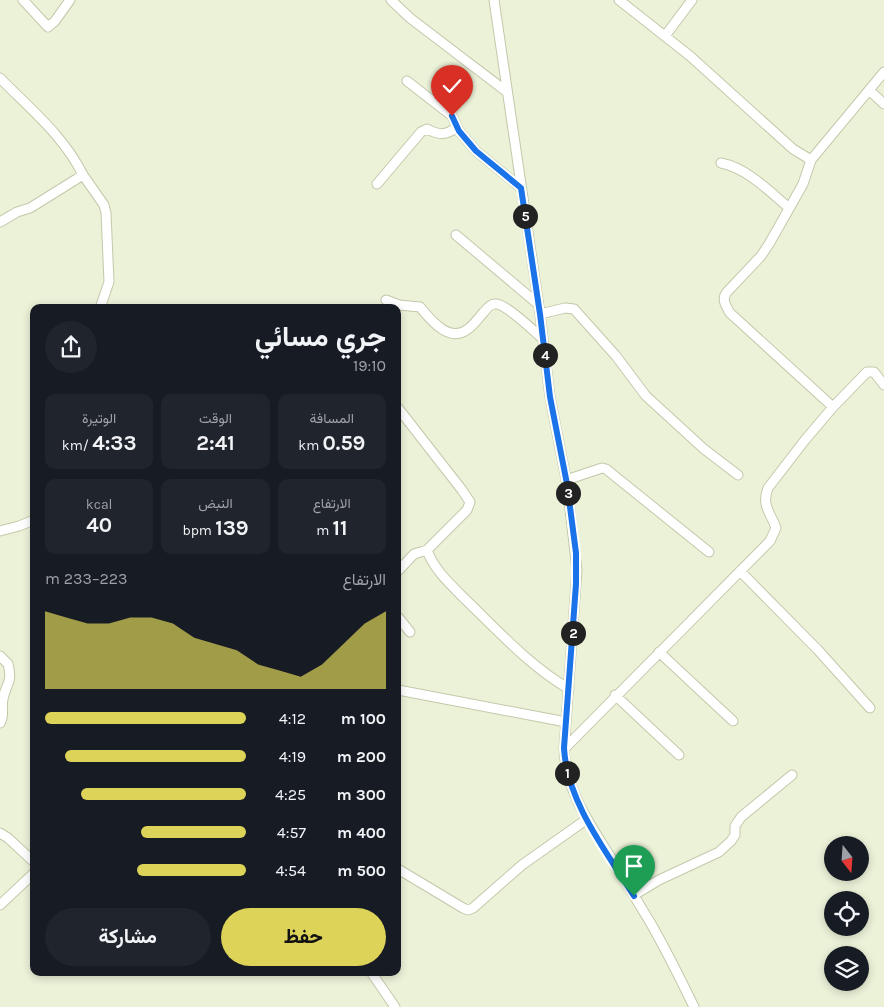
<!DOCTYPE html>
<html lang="ar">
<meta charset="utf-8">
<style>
:root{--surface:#171b24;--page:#20242c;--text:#f1f3f6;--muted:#9ea1a6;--accent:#dcd358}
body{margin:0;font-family:Karla,Vazirmatn,sans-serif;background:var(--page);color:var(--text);direction:rtl;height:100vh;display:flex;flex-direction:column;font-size:19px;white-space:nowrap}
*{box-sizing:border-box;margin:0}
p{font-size:16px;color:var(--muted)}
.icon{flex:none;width:28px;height:28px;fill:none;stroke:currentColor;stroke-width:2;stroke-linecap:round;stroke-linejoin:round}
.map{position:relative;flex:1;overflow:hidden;direction:ltr}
.side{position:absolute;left:30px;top:304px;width:371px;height:672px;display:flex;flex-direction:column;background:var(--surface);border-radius:10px;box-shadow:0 2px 8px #0003;direction:rtl}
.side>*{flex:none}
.needle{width:32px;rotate:163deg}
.fabs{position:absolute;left:824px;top:836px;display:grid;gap:10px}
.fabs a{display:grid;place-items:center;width:45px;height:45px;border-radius:50%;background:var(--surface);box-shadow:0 2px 8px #0003;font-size:25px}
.pin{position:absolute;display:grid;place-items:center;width:42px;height:42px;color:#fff;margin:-51px -21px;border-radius:50% 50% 50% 0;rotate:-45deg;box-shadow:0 0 5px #0007}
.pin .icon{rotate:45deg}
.km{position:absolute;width:25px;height:25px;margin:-12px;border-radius:50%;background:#222;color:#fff;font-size:14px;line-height:25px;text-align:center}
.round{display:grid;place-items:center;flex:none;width:52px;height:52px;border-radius:26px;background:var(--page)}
.overview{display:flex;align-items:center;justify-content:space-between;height:85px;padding:0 15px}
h1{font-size:28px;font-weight:700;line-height:38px}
.metrics{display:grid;grid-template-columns:repeat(3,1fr);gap:8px;height:85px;padding:5px 15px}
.metrics div{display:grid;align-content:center;border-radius:10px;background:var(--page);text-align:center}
.metrics b{font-size:21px;font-weight:700}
.metrics small{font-size:14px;font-weight:400}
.metrics p{font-size:14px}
.chart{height:140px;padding:10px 15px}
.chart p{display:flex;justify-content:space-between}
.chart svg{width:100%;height:90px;margin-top:5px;fill:var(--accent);opacity:.7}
.action{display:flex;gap:10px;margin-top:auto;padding:10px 15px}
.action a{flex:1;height:58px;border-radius:30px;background:var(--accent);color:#111;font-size:20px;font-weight:700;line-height:58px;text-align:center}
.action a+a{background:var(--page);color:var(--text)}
ul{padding:0 15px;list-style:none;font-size:16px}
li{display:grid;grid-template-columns:80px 60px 1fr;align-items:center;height:38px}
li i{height:12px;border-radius:6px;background:var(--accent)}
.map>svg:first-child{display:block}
.residential{fill:#ecf2d8;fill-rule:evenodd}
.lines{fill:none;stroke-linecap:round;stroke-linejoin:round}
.street-casing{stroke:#c4c8aa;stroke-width:11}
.street{stroke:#fff;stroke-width:9}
.route-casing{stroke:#fff;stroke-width:10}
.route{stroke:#1a73e8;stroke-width:6}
</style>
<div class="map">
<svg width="884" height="1007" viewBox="0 0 884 1007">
<rect width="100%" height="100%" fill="#f5fbe9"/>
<path class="residential" d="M0,0H884V1007H0ZM34,308H398V972H34ZM832,845H860V872H832ZM832,900H860V928H832ZM832,955H860V982H832Z"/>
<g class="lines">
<g class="street-casing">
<path id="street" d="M23,0L48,27L55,21L70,0
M391,0L410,18L507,92
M494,0L540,314L550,397L567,484L577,570L564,749C566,789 587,820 608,853C622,876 636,899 650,922C666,950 680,978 694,1007
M619,0L690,56L793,149L811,160L884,72
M665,36L692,0
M0,78C30,109 64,136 83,175L30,208L17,212L0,222
M407,81L452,116L459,131L476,151L521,188
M869,90L884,104
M811,160L803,184L769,244L761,256L727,292C721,299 726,306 730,313L833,407L867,372H874L884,385
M721,163C747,168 769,191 789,208
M83,175L104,205L106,213L109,282L100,308
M377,184L421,132L427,129C438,135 447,136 456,127
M456,235L538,304
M386,300L399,305L420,307C430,319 449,344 468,329C474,325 479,317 484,312C487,308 491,303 496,304C506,304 535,332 543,339
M540,314L565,308L574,309L616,356L646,396L704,449L738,475
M398,408L462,490L470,502L467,510L427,550
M566,480L602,468L606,469L709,552
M0,531L19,526L34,520
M398,571L414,554L427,550C434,570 452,586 467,601C499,632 530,666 569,689
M740,571L818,650L870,708
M398,617L410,632
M659,652L733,721
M0,656L8,664C13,683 6,683 3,699C1,708 5,715 0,723
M398,690L566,722
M615,695L679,755
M564,749L770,541L776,528C771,513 761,506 768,488L805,440L833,407
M0,833L8,838L34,862
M398,869L463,908L468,910L473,908L522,865L587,819
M634,895L659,880L719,852L731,841L735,835V826L741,817L792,775
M0,905L34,873
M371,972L395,1007"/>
</g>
<use href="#street" class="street"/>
</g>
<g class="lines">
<g class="route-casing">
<path id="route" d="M452,116L459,131L476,151L521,188L540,314L550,397L567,484L576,553V584L564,748C567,802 606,851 634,896"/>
</g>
<use href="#route" class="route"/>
</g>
</svg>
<div class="fabs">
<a><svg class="needle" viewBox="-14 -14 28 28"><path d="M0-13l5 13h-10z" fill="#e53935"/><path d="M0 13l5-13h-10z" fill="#9ea1a6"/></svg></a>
<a><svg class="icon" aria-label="locate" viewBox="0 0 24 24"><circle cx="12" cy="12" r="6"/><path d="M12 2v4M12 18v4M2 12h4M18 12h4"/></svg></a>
<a><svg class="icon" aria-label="layers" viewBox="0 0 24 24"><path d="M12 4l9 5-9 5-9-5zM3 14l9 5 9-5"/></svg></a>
</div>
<div class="pin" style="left:634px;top:896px;background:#1e9e55"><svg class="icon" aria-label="arrive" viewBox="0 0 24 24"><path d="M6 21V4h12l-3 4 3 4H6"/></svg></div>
<div class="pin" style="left:452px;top:116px;background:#d93025"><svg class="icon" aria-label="check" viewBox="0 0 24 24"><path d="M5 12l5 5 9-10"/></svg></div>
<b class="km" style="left:567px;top:773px">1</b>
<b class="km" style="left:573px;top:633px">2</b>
<b class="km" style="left:568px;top:493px">3</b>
<b class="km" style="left:545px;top:355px">4</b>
<b class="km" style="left:525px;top:216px">5</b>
<section class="side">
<div class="overview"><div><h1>جري مسائي</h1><p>19:10</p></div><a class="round"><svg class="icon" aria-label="share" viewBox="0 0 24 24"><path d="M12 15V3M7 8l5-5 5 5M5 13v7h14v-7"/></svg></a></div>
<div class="metrics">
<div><p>المسافة</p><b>0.59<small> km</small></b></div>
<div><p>الوقت</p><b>2:41</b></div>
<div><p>الوتيرة</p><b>4:33<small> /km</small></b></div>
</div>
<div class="metrics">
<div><p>الارتفاع</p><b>11<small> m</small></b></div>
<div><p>النبض</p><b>139<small> bpm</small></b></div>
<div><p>kcal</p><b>40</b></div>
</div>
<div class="chart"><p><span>الارتفاع</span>223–233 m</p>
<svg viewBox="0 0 160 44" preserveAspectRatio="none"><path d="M0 44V6L10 9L20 12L30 12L40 9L50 9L60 12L70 19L80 22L90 25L100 32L110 35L120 38L130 32L140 22L150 12L160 6V44z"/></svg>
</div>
<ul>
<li><b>100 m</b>4:12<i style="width:100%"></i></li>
<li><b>200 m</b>4:19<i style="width:90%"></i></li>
<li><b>300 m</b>4:25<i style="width:82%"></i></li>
<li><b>400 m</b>4:57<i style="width:52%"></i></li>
<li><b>500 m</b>4:54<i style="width:54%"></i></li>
</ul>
<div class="action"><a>حفظ</a><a>مشاركة</a></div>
</section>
</div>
